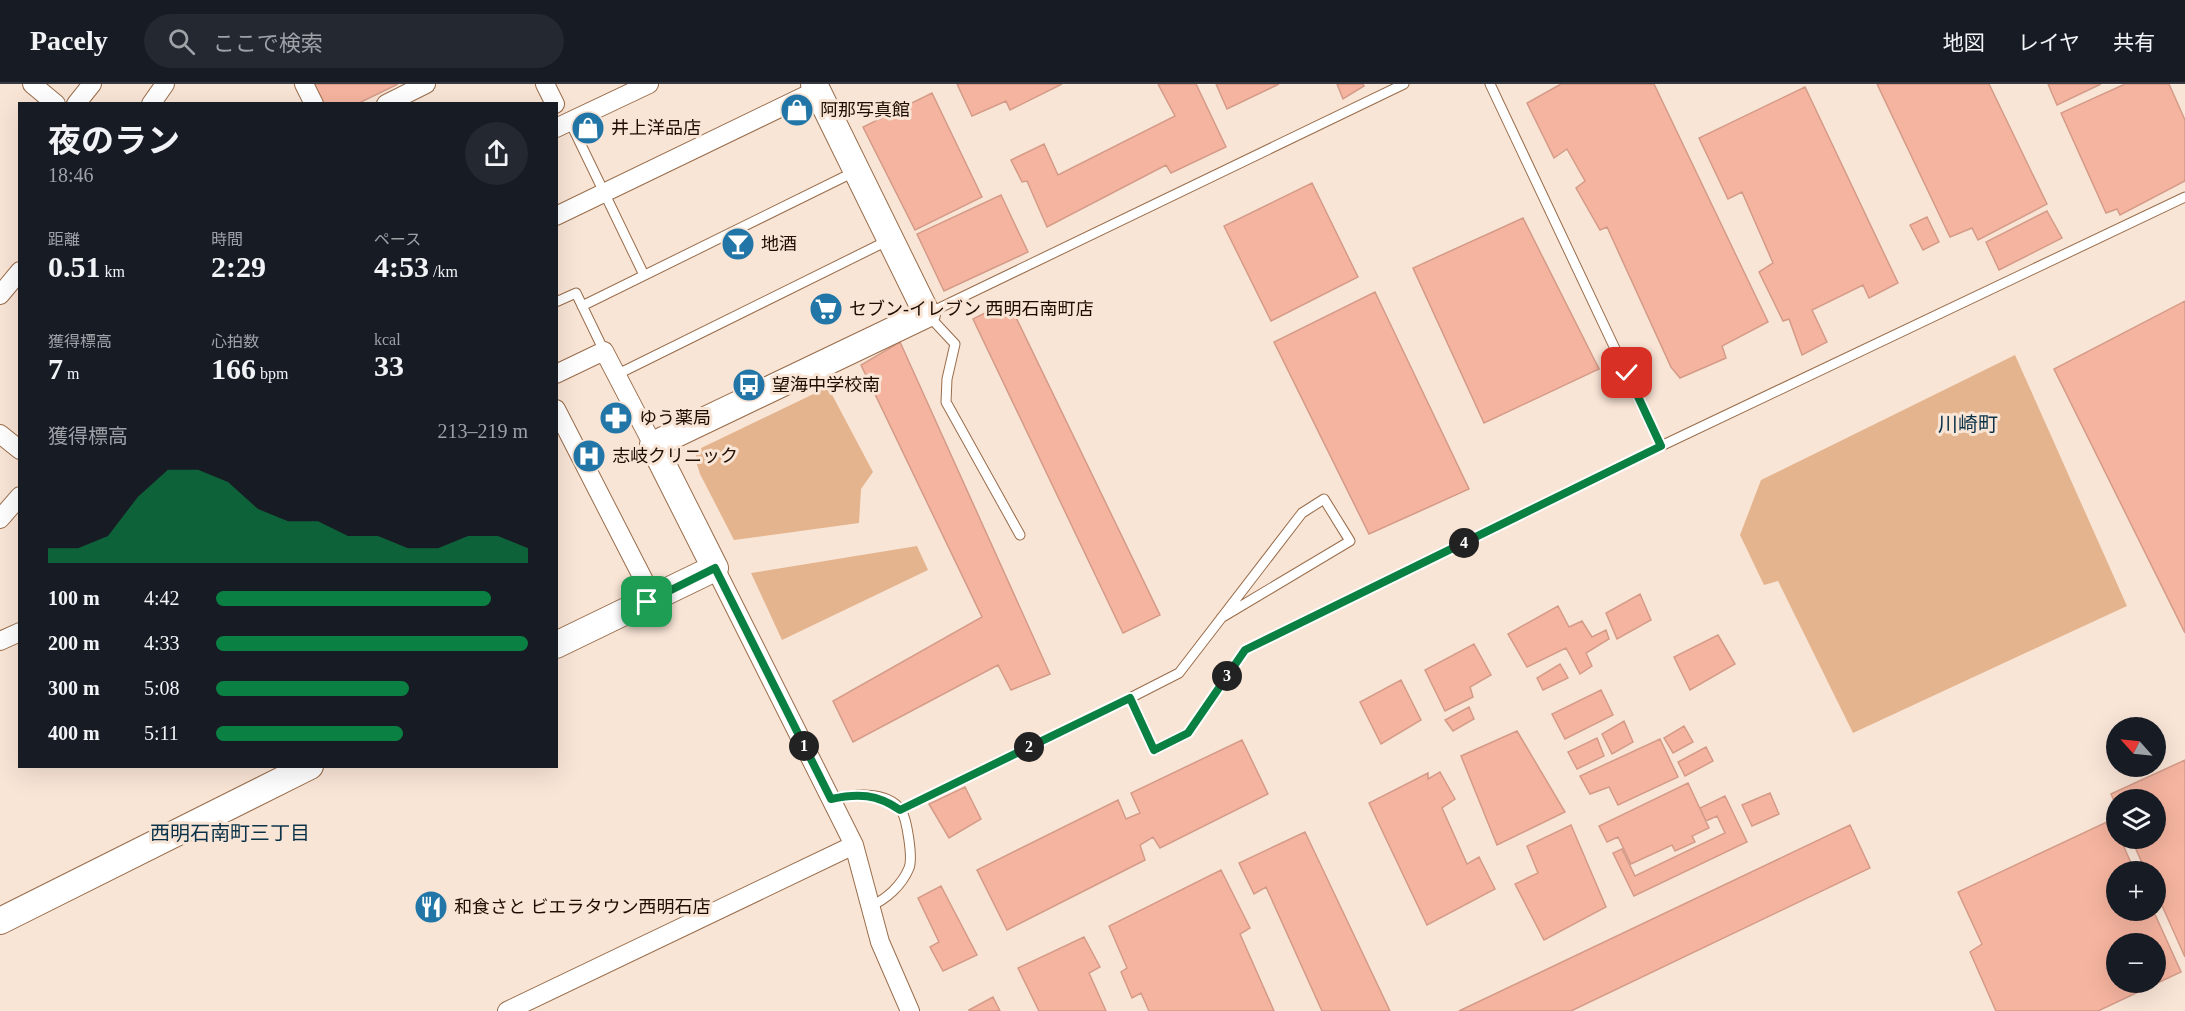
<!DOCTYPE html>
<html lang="ja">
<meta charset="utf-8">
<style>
:root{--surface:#171b24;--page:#242831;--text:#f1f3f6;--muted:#9ea1a6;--line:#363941;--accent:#0b8043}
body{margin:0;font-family:"Times New Roman","Noto Sans JP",serif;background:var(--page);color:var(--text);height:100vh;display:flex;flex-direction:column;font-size:22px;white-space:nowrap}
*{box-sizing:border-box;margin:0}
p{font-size:20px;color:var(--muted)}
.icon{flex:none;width:33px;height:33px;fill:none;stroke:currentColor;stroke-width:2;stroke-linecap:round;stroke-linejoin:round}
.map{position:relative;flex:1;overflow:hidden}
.panel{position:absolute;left:18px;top:18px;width:540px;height:666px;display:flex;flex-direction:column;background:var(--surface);border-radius:0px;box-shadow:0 6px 24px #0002}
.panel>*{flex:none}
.needle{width:39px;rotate:297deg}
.controls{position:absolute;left:2106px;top:633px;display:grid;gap:12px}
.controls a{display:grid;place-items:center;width:60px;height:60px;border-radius:50%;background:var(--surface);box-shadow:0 6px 24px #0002;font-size:30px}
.pin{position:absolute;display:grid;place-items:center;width:51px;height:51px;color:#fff;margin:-26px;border-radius:12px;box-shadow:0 3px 9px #0006}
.km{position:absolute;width:30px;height:30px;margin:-15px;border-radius:50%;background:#222;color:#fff;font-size:16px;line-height:30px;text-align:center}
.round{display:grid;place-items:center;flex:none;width:63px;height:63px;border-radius:32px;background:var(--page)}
.summary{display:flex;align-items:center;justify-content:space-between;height:102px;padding:0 30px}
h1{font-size:33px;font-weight:700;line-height:45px}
.stats{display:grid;grid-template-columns:repeat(3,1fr);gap:9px;height:102px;padding:6px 30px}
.stats div{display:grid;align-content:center}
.stats b{font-size:30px;font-weight:700}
.stats small{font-size:16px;font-weight:400}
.stats p{font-size:16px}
.chart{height:168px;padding:12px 30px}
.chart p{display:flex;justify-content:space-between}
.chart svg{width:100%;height:108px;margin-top:6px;fill:var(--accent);opacity:.7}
ul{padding:0 30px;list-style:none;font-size:20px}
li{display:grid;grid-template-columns:96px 72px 1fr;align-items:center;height:45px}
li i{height:15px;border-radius:8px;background:var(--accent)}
header{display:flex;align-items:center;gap:36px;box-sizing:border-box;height:84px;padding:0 30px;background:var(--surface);border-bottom:2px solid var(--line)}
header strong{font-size:28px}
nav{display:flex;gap:33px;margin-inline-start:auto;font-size:21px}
.search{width:420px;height:54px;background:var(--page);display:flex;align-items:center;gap:15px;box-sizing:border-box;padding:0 21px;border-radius:33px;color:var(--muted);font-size:22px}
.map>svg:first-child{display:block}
.green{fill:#e4b48e}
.building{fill:#f5b49f;stroke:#d49b88;stroke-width:1.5;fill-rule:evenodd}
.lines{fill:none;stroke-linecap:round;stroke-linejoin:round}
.lane-casing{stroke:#996d4b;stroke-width:11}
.street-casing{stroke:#996d4b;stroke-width:20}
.secondary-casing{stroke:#996d4b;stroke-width:28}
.lane{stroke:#fff;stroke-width:9}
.street{stroke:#fff;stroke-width:18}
.secondary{stroke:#fff;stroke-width:26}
.route-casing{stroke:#fff;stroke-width:12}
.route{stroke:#0b8043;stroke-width:8}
.labels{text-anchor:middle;stroke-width:6;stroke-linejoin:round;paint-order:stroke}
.poi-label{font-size:18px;fill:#1e0e02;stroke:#f9e5d6;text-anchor:start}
.neighbourhood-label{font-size:20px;fill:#093148;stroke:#f9e5d6}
</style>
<header>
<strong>Pacely</strong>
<div class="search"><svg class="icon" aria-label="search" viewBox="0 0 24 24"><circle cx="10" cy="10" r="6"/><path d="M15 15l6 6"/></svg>ここで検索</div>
<nav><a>地図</a><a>レイヤ</a><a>共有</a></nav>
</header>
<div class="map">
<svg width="2185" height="927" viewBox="0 0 2185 927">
<rect width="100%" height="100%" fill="#f9e5d6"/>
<path class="green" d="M2015,271L2127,522L1853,649L1778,497L1764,501L1740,451L1761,396Z
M828,303L873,388L861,405L859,439L734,456L700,390L695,374L699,365Z
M917,462L928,486L782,556L751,489Z"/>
<path class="building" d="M312,0H398L357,20H321Z
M957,0H1062L1010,26L1006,17L972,32Z
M1158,0H1196L1226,63L1171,89L1166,81L1047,143L1027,97L1022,98L1011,76L1044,60L1058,91L1175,32Z
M1216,0H1279L1227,25Z
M1337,0H1363L1364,2L1343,15Z
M1561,0H1654L1768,238L1722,262L1726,274L1680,294L1671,283L1607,143L1600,146L1576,104L1585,97L1567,65L1554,74L1527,19Z
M1877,0H1989L2047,120L1978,156L1972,144L1950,153Z
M2048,0H2101L2057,21Z
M2125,0H2169L2185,36V97L2120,131L2117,125L2106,129L2061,29Z
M1805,3L1898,199L1869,214L1863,201L1812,226L1827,258L1802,271L1789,235L1783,237L1759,188L1773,179L1742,108L1728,115L1699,54Z
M932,9L982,113L915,146L863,43Z
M1312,99L1358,193L1271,237L1224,142Z
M1001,111L1028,168L944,207L917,150Z
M2047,127L2062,154L1999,186L1986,158Z
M1927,133L1939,158L1923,166L1910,141Z
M1523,134L1599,285L1484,339L1413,184Z
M1375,208L1469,405L1369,450L1274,258Z
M1008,217L1160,531L1123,549L973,235Z
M2185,217V549L2054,285Z
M900,258L1050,590L1011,606L998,581L853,658L833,617L982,533L861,281Z
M1640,510L1651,536L1617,555L1606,529Z
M1558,522L1569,543L1582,537L1592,553L1606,546L1609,555L1586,569L1592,582L1580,590L1566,564L1527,583L1508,550Z
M1718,551L1735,580L1690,606L1674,573Z
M1474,560L1491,591L1470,603L1473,613L1445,627L1425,586Z
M1560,580L1568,594L1543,606L1537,594Z
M1401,596L1421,636L1381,660L1360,618Z
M1601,606L1613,631L1565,655L1552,630Z
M1469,623L1474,635L1453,647L1445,636Z
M1624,637L1633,658L1612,670L1602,650Z
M1684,642L1693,658L1673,669L1664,654Z
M1517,647L1565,728L1497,761L1461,672Z
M1597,654L1604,672L1577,685L1568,668Z
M1660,655L1678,693L1618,721L1609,703L1590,710L1580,692Z
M1242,656L1268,710L1160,764L1153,753L1140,761L1145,776L1007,846L977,786L1118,716L1126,735L1140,729L1131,709Z
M1706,663L1713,677L1685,692L1678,678Z
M2185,676V873L2156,808V788H2146L2131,754H2156V716H2116V722L2111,710Z
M1440,688L1455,715L1442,724L1467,780L1479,773L1495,805L1427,841L1369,719L1428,689V695Z
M1688,699L1709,744L1692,752L1695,758L1675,767L1672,761L1631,780L1618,753L1607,758L1599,742Z
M965,703L981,735L949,754L929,720Z
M1770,709L1779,730L1752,742L1742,721Z
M1725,712L1747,758L1634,812L1613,769L1622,765L1635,792L1725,749L1717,732L1706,737L1700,724Z
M2111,736L2116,754H2120L2135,788H2116V826H2153L2181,888L2098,927H1996L1970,868L1982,860L1958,808ZM2116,860H2156V898H2116Z
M1571,741L1606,823L1544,856L1515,800L1538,789L1527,762Z
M1850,741L1870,784L1571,927H1459Z
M1305,748L1390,927H1322L1266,803L1254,810L1239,779Z
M1221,786L1250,844L1240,850L1274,927H1149L1141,909L1132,914L1121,888L1127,884L1109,842Z
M941,802L977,871L943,887L930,863L939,858L918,814Z
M1084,853L1100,883L1089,889L1106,927H1039L1018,884Z
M993,913L1000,927H970L969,926Z"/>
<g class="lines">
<g class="lane-casing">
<path id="lane" d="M1490,0L1661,362
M570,38L644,191
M556,218L576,209L604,267
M582,222L854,88
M616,291L889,156
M1020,451L946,318L947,295L955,260L927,230L1404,0
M1130,614L1179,589L1302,429L1324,415L1350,457L1221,534
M831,715C851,711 886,705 901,726C907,735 913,774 909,784C902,801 886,816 870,822
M900,726L1130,614L1154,666L1188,649L1245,566L1661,362L2185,113"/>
</g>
<g class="street-casing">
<path id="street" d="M32,0L56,20
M304,0L314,20
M545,0L555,20
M76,20L92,0
M151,20L165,0
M386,20L426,0
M556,44L649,0
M556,132L817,6
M0,211L20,187
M556,290L604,267L653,361
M556,325L653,514
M0,350L20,366
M0,435L20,412
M715,484L854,761L880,858L910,927
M0,557L20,548
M507,927L854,761"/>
</g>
<g class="secondary-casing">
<path id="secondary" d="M556,561L715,484L653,361L927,230L814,0
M0,837L310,682"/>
</g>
<use href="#lane" class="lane"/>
<use href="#street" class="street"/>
<use href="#secondary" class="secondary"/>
</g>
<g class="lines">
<g class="route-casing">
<path id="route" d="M647,518L715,484L831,715C858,709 877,710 900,726L1130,614L1154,666L1188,649L1245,566L1661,362L1627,289"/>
</g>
<use href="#route" class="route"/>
</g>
<defs>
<g id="shop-disc" transform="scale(1.725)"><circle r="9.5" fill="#2276a7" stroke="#f9e5d6"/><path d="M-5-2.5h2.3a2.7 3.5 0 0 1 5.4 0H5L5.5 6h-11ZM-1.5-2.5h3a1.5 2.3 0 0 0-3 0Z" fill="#fff"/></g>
<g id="bar-disc" transform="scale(1.725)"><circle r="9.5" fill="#2276a7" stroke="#f9e5d6"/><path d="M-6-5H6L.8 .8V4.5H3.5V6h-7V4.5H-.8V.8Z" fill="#fff"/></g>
<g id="supermarket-disc" transform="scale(1.725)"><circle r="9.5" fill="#2276a7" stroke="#f9e5d6"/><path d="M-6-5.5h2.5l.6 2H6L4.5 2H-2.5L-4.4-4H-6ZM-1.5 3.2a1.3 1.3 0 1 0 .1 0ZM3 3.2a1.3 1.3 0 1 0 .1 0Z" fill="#fff"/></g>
<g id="bus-disc" transform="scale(1.725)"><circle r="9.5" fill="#2276a7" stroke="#f9e5d6"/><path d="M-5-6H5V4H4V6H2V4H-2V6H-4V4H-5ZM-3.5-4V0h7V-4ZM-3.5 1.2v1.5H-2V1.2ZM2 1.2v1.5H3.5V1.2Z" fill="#fff"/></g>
<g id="pharmacy-disc" transform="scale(1.725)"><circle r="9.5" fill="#2276a7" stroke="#f9e5d6"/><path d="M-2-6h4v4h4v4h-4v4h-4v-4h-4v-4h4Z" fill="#fff"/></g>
<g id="hospital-disc" transform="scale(1.725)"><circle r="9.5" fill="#2276a7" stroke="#f9e5d6"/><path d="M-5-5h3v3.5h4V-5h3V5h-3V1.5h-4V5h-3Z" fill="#fff"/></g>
<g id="restaurant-disc" transform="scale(1.725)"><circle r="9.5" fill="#2276a7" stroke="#f9e5d6"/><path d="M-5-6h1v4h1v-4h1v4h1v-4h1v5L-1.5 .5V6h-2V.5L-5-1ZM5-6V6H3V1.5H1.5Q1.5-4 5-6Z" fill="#fff"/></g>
</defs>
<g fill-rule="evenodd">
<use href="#shop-disc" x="797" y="26"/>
<use href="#shop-disc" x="588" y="44"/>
<use href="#bar-disc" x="738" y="160"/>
<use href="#supermarket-disc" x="826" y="225"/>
<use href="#bus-disc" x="749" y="301"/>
<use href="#pharmacy-disc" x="616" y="334"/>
<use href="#hospital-disc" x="589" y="372"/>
<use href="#restaurant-disc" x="431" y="823"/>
</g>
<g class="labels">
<g class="poi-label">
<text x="820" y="32">阿那写真館</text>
<text x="611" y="50">井上洋品店</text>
<text x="761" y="166">地酒</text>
<text x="849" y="231">セブン-イレブン 西明石南町店</text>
<text x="772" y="307">望海中学校南</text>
<text x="639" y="340">ゆう薬局</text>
<text x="612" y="378">志岐クリニック</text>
<text x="454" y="829">和食さと ビエラタウン西明石店</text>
</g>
<g class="neighbourhood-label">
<text x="1968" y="347">川崎町</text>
<text x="230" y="756">西明石南町三丁目</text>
</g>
</g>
</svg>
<div class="controls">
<a><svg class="needle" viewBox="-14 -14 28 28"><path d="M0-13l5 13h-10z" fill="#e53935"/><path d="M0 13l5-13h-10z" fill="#9ea1a6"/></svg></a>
<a><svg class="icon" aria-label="layers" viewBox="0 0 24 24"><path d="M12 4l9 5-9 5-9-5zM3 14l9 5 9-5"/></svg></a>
<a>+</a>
<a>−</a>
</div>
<div class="pin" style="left:647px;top:518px;background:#1e9e55"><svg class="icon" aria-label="arrive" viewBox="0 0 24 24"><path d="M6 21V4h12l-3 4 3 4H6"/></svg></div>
<div class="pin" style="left:1627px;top:289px;background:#d93025"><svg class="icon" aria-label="check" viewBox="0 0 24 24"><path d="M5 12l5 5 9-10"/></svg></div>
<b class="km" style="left:804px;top:662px">1</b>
<b class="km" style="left:1029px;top:663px">2</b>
<b class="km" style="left:1227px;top:592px">3</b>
<b class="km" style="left:1464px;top:459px">4</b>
<section class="panel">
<div class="summary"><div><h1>夜のラン</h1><p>18:46</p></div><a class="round"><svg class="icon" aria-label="share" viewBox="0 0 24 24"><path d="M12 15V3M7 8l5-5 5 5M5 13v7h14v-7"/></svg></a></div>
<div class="stats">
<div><p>距離</p><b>0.51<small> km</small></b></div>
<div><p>時間</p><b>2:29</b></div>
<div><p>ペース</p><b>4:53<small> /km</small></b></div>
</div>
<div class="stats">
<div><p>獲得標高</p><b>7<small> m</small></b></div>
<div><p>心拍数</p><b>166<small> bpm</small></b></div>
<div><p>kcal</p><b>33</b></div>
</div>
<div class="chart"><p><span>獲得標高</span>213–219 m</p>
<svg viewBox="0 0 160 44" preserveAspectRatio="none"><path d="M0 44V38L10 38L20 33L30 17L40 6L50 6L60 11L70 22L80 27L90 27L100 33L110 33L120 38L130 38L140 33L150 33L160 38V44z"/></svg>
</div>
<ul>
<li><b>100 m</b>4:42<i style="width:88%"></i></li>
<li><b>200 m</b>4:33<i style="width:100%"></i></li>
<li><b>300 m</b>5:08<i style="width:62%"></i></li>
<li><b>400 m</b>5:11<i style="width:60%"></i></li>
</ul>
</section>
</div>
